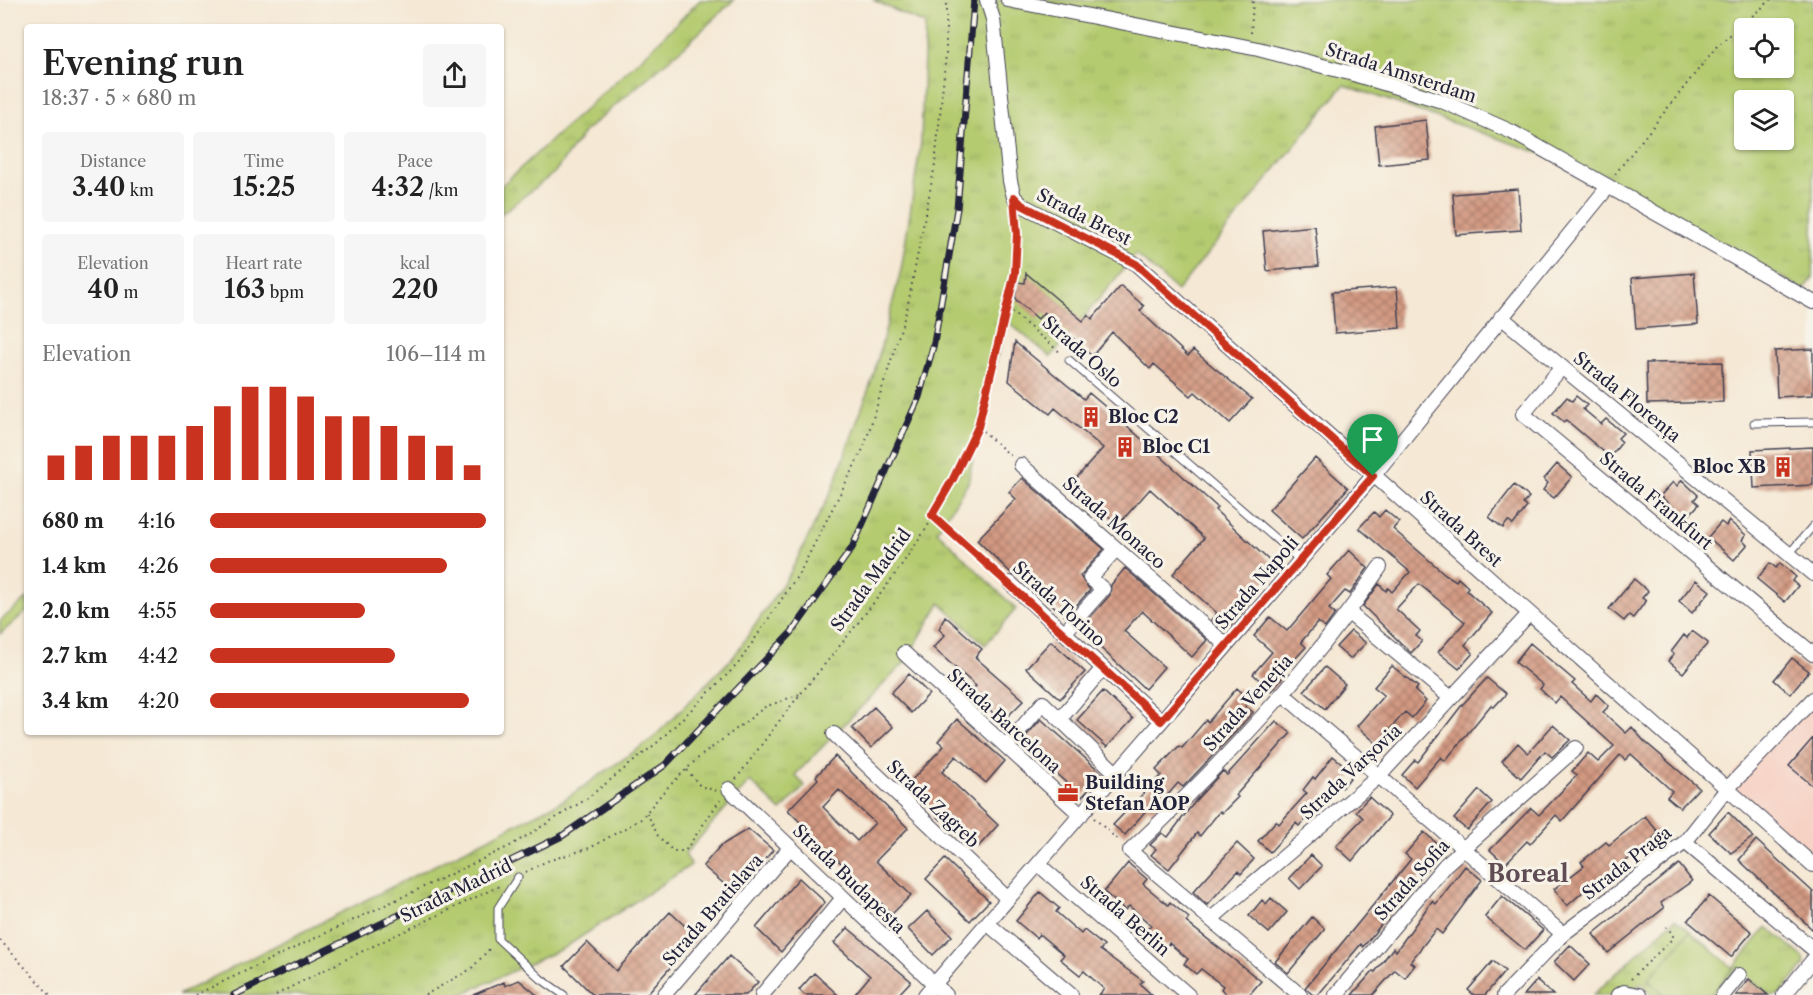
<!DOCTYPE html>
<meta charset="utf-8">
<style>
:root{--surface:#fff;--page:#f6f6f6;--text:#222;--muted:#767676;--accent:#c8321e}
body{margin:0;font-family:"Libre Caslon Text",serif;background:var(--page);color:var(--text);height:100vh;display:flex;flex-direction:column;font-size:22px;white-space:nowrap}
*{box-sizing:border-box;margin:0}
p{font-size:20px;color:var(--muted)}
.icon{flex:none;width:33px;height:33px;fill:none;stroke:currentColor;stroke-width:2;stroke-linecap:round;stroke-linejoin:round}
.map{position:relative;flex:1;overflow:hidden}
.panel{position:absolute;left:24px;top:24px;width:480px;height:711px;display:flex;flex-direction:column;background:var(--surface);border-radius:6px;box-shadow:0 2px 4px #0004}
.panel>*{flex:none}
.controls{position:absolute;left:1734px;top:18px;display:grid;gap:12px}
.controls a{display:grid;place-items:center;width:60px;height:60px;border-radius:6px;background:var(--surface);box-shadow:0 2px 4px #0004;font-size:30px}
.pin{position:absolute;display:grid;place-items:center;width:51px;height:51px;color:#fff;margin:-62px -26px;border-radius:50% 50% 50% 0;rotate:-45deg;box-shadow:0 0 6px #0007}
.pin .icon{rotate:45deg}
.round{display:grid;place-items:center;flex:none;width:63px;height:63px;border-radius:6px;background:var(--page)}
.overview{display:flex;align-items:center;justify-content:space-between;height:102px;padding:0 18px}
h1{font-size:33px;font-weight:600;line-height:45px}
.metrics{display:grid;grid-template-columns:repeat(3,1fr);gap:9px;height:102px;padding:6px 18px}
.metrics div{display:grid;align-content:center;border-radius:6px;background:var(--page);text-align:center}
.metrics b{font-size:26px;font-weight:600}
.metrics small{font-size:16px;font-weight:400}
.metrics p{font-size:16px}
.chart{height:168px;padding:12px 18px}
.chart p{display:flex;justify-content:space-between}
.chart svg{width:100%;height:108px;margin-top:6px;stroke:var(--accent);stroke-width:6}
ul{padding:0 18px;list-style:none;font-size:20px}
li{display:grid;grid-template-columns:96px 72px 1fr;align-items:center;height:45px}
li i{height:15px;border-radius:8px;background:var(--accent)}
.map>svg:first-child{display:block}
.built{fill:#f6d2c4}
.grass{fill:url(#grass-tufts);stroke:#6b7656;stroke-width:1.5;fill-rule:evenodd}
.park{fill:#b4cb70;stroke:#6b7656;stroke-width:1.5}
.building{fill:url(#building-cross-hatch);fill-rule:evenodd}
.lines{fill:none;stroke-linecap:round;stroke-linejoin:round}
.service-casing{stroke:#424052;stroke-width:9}
.minor-casing{stroke:#424052;stroke-width:16}
.path{stroke:#424052;stroke-width:2;stroke-dasharray:1.5 4.5;stroke-linecap:butt}
.service{stroke:#fff;stroke-width:7}
.minor{stroke:#fff;stroke-width:14}
.rail-casing{stroke:#22223b;stroke-width:7}
.rail{stroke:#f7f3e8;stroke-width:4.5;stroke-dasharray:14;stroke-linecap:butt}
.route-casing{stroke:#fff;stroke-width:12}
.route{stroke:#c8321e;stroke-width:8}
.labels{text-anchor:middle;stroke-width:6;stroke-linejoin:round;paint-order:stroke}
.street-label{font-size:18px;fill:#22223b;stroke:#f7f3e8}
.poi-label{font-size:18px;font-weight:bold;fill:#22223b;stroke:#f7f3e8;text-anchor:start}
.district-label{font-size:24px;font-weight:bold;fill:#604c54;stroke:#f7f3e8}
</style>
<div class="map">
<svg width="1813" height="995" viewBox="0 0 1813 995">
<defs>
<pattern id="grass-tufts" width="24" height="20" patternUnits="userSpaceOnUse" patternTransform="scale(1.5)"><rect width="24" height="20" fill="#b4cb70"/><path d="M3 7l-1-3M5 7V3M7 7l1-3M15 17l-1-3M17 17v-4M19 17l1-3" fill="none" stroke="#9aae62"/></pattern>
<pattern id="building-cross-hatch" width="8" height="8" patternUnits="userSpaceOnUse" patternTransform="scale(1.5)"><rect width="8" height="8" fill="#d39a82"/><path d="M0 0l8 8M0 8l8-8" fill="none" stroke="#ab7d6c"/></pattern>
</defs>
<rect width="100%" height="100%" fill="#f7f3e8"/>
<filter id="ink" filterUnits="userSpaceOnUse"><feTurbulence type="fractalNoise" baseFrequency=".0167" numOctaves="2"/><feDisplacementMap in="SourceGraphic" scale="12" xChannelSelector="R" yChannelSelector="G"/><feConvolveMatrix kernelMatrix="1 2 1 2 8 2 1 2 1" color-interpolation-filters="sRGB"/></filter>
<filter id="wash" filterUnits="userSpaceOnUse"><feTurbulence type="fractalNoise" baseFrequency=".008" numOctaves="4" result="noise"/><feDisplacementMap in="SourceGraphic" scale="24" xChannelSelector="R" yChannelSelector="G"/><feGaussianBlur stdDeviation="1.35" result="paint"/><feColorMatrix in="noise" values="0 0 0 0 0 0 0 0 0 0 0 0 0 0 0 0 0 1.4 0 .05"/><feComposite in="paint" operator="in"/></filter>
<g filter="url(#wash)">
<rect width="100%" height="100%" fill="#f5e8d4"/>
<path class="built" d="M1813,690V860L1726,781Z"/>
<path class="grass" d="M700,0H734L686,45L585,131L554,173L501,214V186L651,49Z
M873,0H1813V278L1804,290L1603,175L1344,85L1177,291L1136,254L1051,357L1008,322L988,386L968,483L937,531L1016,609L985,645L940,603L905,662L795,775L805,786L781,811L750,781L685,854L691,865L564,948L460,995H178L562,801L651,740L735,655L790,573L833,488L873,377L901,270L921,142L925,24ZM1744,28H1784V68H1744ZM1744,100H1784V140H1744Z
M27,598V611L0,634V621Z
M1675,919L1690,931L1648,980L1665,995H1653L1642,983C1628,995 1610,995 1593,995Z
M1767,927L1804,958L1805,965L1779,995H1770L1737,968L1716,995H1710Z"/>
<path class="park" d="M1690,931L1733,968L1710,995H1665L1648,980Z"/>
<g id="blocks">
<path class="building" d="M1426,120L1430,160L1379,165L1375,126Z
M1518,189L1521,230L1456,235L1453,194Z
M1315,226L1319,266L1267,271L1263,231Z
M1026,273L1083,321L1088,315L1092,319L1121,286L1144,306L1140,311L1188,356L1193,350L1252,399L1230,423L1195,392L1191,396L1154,364L1150,369L1112,332L1092,356L1044,312L1038,319L1015,299L1017,282L1025,283Z
M1694,273L1698,324L1636,329L1632,278Z
M1397,287L1400,328L1335,333L1332,292Z
M1015,342L1084,399L1089,393L1115,415L1217,507L1215,510L1277,568L1247,602L1250,604L1229,628L1223,622L1219,627L1211,620L1217,613L1173,574L1204,538L1150,489L1118,525L1072,483L1103,448L1055,408L1050,414L1009,381Z
M1813,349V395L1777,397L1775,351Z
M1722,362L1723,402L1647,404L1646,363Z
M1576,396L1587,405L1583,409L1601,424L1606,419L1623,433L1618,438L1622,442L1610,457L1566,420L1564,422L1553,413L1567,397L1572,401Z
M1813,447V485L1754,488L1752,450Z
M1315,458L1348,488L1302,539L1269,510Z
M1557,464L1572,477L1554,498L1543,490L1548,483L1544,479Z
M1022,478L1104,549L1080,576L1090,590L1066,617L1019,575H1013L977,540L1016,499L1009,492Z
M1682,480L1698,495L1694,500L1699,504L1686,519L1660,496L1673,482L1677,486Z
M1514,485L1529,497L1523,504L1527,507L1513,525L1508,521L1503,528L1489,517Z
M1385,510L1399,522L1393,529L1445,574L1456,581L1458,578L1468,587L1466,590L1492,613L1465,645L1473,653L1459,669L1438,652L1465,622L1419,584L1396,609L1420,631L1416,636L1422,641L1411,653L1363,606L1379,584L1386,591L1388,588L1392,592L1410,572L1359,528L1374,512L1379,517Z
M1729,521L1746,535L1742,540L1747,545L1734,560L1708,537L1721,522L1726,526Z
M1349,550L1368,568L1350,594L1345,591L1329,609L1335,614L1325,628L1318,622L1301,642L1306,647L1281,674L1283,677L1271,691L1253,674L1272,652L1254,636L1270,617L1287,631L1331,579L1327,575Z
M1770,563L1776,568L1780,563L1796,577L1792,581L1798,586L1785,602L1757,579Z
M1125,568L1207,640L1192,657L1142,611L1124,631L1164,667L1145,689L1080,629L1110,595L1111,585Z
M1634,579L1648,591L1642,598L1646,601L1633,618L1629,615L1624,621L1609,609Z
M1696,580L1710,591L1692,613L1679,601Z
M945,616L982,649L975,657L1024,700L1002,722L971,691L976,686L933,648L945,635L939,629Z
M1351,631L1366,643L1350,659L1336,647Z
M1692,631L1708,643L1683,673L1668,661L1674,654L1671,652L1684,635L1687,638Z
M1051,641L1085,672L1060,699L1026,668Z
M1530,643L1575,681L1572,684L1591,701L1596,694L1609,706L1603,712L1626,733L1632,727L1644,741L1699,788L1680,808L1667,797L1672,791L1631,754L1625,760L1620,755L1562,821L1556,815L1530,844L1527,841L1505,864L1490,850L1531,808L1539,815L1577,775L1572,771L1588,753L1598,762L1614,746L1560,697L1555,703L1540,689L1543,685L1515,662Z
M1792,658L1809,671L1790,694L1774,680Z
M1392,666L1418,687L1415,691L1426,701L1412,718L1405,712L1377,744L1357,726L1384,695L1374,687Z
M1325,667L1345,684L1325,709L1304,691Z
M909,674L929,694L911,713L891,693Z
M1487,678L1506,694L1494,707L1491,705L1445,761L1441,757L1415,787L1402,775L1415,760L1418,762L1462,705Z
M1237,688L1250,700L1245,706L1253,712L1240,727L1183,787L1178,783L1153,812L1148,808L1125,835L1113,825L1161,775L1156,770L1179,746L1182,748L1206,720L1208,722Z
M1103,691L1133,719L1107,747L1077,720Z
M874,707L893,727L871,748L852,728Z
M957,719L1005,761L986,783L956,756L942,772L998,825L979,846L946,815L941,820L906,786L944,746L938,741Z
M1041,719L1103,774L1082,797L1021,742Z
M1276,721L1291,733L1236,795L1238,797L1222,813L1220,811L1200,836L1197,833L1169,869L1151,855L1156,849L1150,845L1162,833L1168,837L1196,800L1223,771L1227,775Z
M1553,725L1570,740L1552,757L1545,751L1521,778L1502,761L1518,743L1528,753Z
M1813,738V786L1789,766Z
M835,756L908,828L876,861L911,895L892,914L788,810L818,779L816,776ZM839,790L875,823L857,841L823,807Z
M1333,756L1354,773L1342,788L1334,781L1311,813L1299,826L1296,823L1270,852L1258,841L1276,821L1279,824L1307,793L1303,790L1313,777L1315,779Z
M1479,790L1492,802L1467,830L1454,819Z
M1369,797L1390,816L1352,861L1336,846L1363,818L1356,811Z
M1728,812L1753,837L1731,853L1709,833Z
M1645,816L1659,833L1653,838L1659,846L1645,857L1640,850L1617,868L1621,871L1606,883L1601,876L1567,906L1554,889L1584,866L1581,862L1606,842L1609,845Z
M748,829L773,850L736,894L703,866L720,846Z
M1424,832L1443,849L1363,947L1361,944L1318,995H1313L1305,988L1411,859L1405,854Z
M1756,840L1813,892V930L1739,860Z
M1237,843L1254,859L1241,874L1238,871L1207,905L1193,892Z
M1311,855L1322,866L1300,889L1289,878Z
M945,859L989,901L970,921L926,879Z
M1128,863L1147,879L1143,884L1168,905L1170,902L1189,918L1186,922L1261,981L1249,995H1227L1221,989L1223,986L1201,969L1196,974L1184,964L1188,959L1169,943L1166,947L1146,931L1151,925L1129,906L1125,910L1104,892Z
M1679,864L1692,881L1661,903L1664,908L1608,953L1593,934Z
M1465,866L1482,880L1442,934L1436,929L1410,962L1415,965L1405,978L1395,970L1373,995H1352L1373,971L1375,972L1393,948L1396,951L1432,901L1436,904Z
M799,878L825,902L781,952L756,928Z
M1040,892L1059,908L1056,912L1081,934L1084,930L1104,946L1100,950L1143,981L1140,984L1152,995H1099L1104,989L1084,971L1080,975L1060,959L1064,955L1039,934L1036,938L1016,921Z
M1502,896L1543,930L1525,950L1485,917Z
M1709,896L1752,932L1731,957L1688,921Z
M1271,898L1287,912L1269,933L1249,916L1262,900L1266,904Z
M927,911L952,936L933,955L908,929Z
M670,912L697,937L646,995H593L564,966L587,942L616,971Z
M1312,917L1325,929L1288,973L1275,962Z
M848,928L911,981L898,995H854L870,976L834,943Z
M1570,945L1590,964L1574,981L1554,962Z
M729,956L758,982L746,995H695Z
M1493,961L1505,971L1485,995H1474L1468,990Z
M814,973L838,995H805L799,990Z
M1749,979L1768,995H1736Z
M519,980L537,995H473L504,982L505,986Z
M1537,980L1553,995H1524Z"/>
</g>
</g>
<g filter="url(#ink)">
<use href="#blocks" fill-opacity="0" stroke="#424052" stroke-width="1.5"/>
<g class="lines">
<g class="service-casing">
<path id="service" d="M1069,360L1300,560
M1754,423L1813,422
M1789,554L1813,526
M518,877L498,908V939L541,979L564,995"/>
</g>
<g class="minor-casing">
<path id="minor" d="M987,0L993,19L1010,181L1014,197L1022,205L1136,264L1813,865
M1008,0L1258,49L1357,75L1442,101L1512,132L1813,302
M1501,317L1813,574
M1562,367L1523,414L1813,654
M1021,465L1226,645
M1010,583L1161,721
M1349,613L1451,698
M1064,633L1103,589L1090,578L1116,549
M904,653L1081,815
M1283,694L1563,934
M1060,719L1103,668
M834,734L1008,899
M1006,746L1043,703L1116,773
M729,789L946,995
M1685,842L1813,949
M1038,864L1188,995
M1211,919L1379,776L1529,614
M987,923L1071,995
M664,995L790,848
M762,995L843,898
M925,995L1373,476L1608,187
M1300,995L1130,851C1222,764 1309,672 1380,567
M1336,995L1445,865L1576,748
M1504,995L1563,934L1685,842L1727,789L1813,699
M1618,995L1624,992L1639,995
M1723,995L1739,975
M1784,995L1813,960"/>
</g>
<path class="path" d="M1251,33L1253,0
M1615,174L1717,46L1771,0
M1007,308L1062,354
M978,427L1012,457
M932,515L999,574
M687,770L700,786L717,791
M736,779C758,750 779,720 802,692C866,614 943,522 978,427C988,401 992,371 999,343C1009,302 1020,261 1016,218
M647,813L658,836L673,851H685L720,800
M1094,818L1119,841
M526,872L547,861L590,848L641,819L665,790L697,759L765,707L800,694
M0,940L50,995
M1631,979L1673,938V934L1666,927
M195,995L510,846L585,800L658,742L738,664L800,572L864,447L907,309L935,165L946,54V0
M276,995C349,956 425,922 499,886
M425,995L471,969L492,946"/>
<use href="#service" class="service"/>
<use href="#minor" class="minor"/>
<g class="rail-casing">
<path id="rail" d="M234,995L562,836L665,765L792,632L852,548L919,397L934,343L957,209L974,0"/>
</g>
<use href="#rail" class="rail"/>
</g>
</g>
<g class="lines" filter="url(#ink)">
<g class="route-casing">
<path id="route" d="M1014,197L1022,205L1136,264L1373,476L1161,721L932,515L953,479L978,427L1015,273L1017,234Z"/>
</g>
<use href="#route" class="route"/>
</g>
<defs>
<g id="building-bare" transform="scale(1.62)"><path d="M-4-6H4V6H1V3H-1V6H-4ZM-2.5-4.3h1.7v1.8h-1.7ZM.8-4.3h1.7v1.8H.8ZM-2.5-1h1.7V.8h-1.7ZM.8-1h1.7V.8H.8Z" fill="#c8321e" stroke="#f7f3e8" stroke-width="2.5" paint-order="stroke"/></g>
<g id="office-bare" transform="scale(1.62)"><path d="M-6-3h4V-5.5h4V-3h4V5H-6ZM-1-4.5V-3h2v-1.5ZM-6 0V1H6V0Z" fill="#c8321e" stroke="#f7f3e8" stroke-width="2.5" paint-order="stroke"/></g>
</defs>
<g fill-rule="evenodd">
<use href="#building-bare" x="1091" y="417"/>
<use href="#building-bare" x="1125" y="447"/>
<use href="#building-bare" x="1783" y="467"/>
<use href="#office-bare" x="1068" y="793"/>
</g>
<g class="labels">
<g class="street-label">
<text transform="translate(1401 73) rotate(18)" y="6">Strada Amsterdam</text>
<text transform="translate(1084 217) rotate(27)" y="6">Strada Brest</text>
<text transform="translate(1082 352) rotate(41)" y="6">Strada Oslo</text>
<text transform="translate(1627 397) rotate(39)" y="6">Strada Florența</text>
<text transform="translate(1656 501) rotate(40)" y="6">Strada Frankfurt</text>
<text transform="translate(1114 523) rotate(41)" y="6">Strada Monaco</text>
<text transform="translate(1461 529) rotate(42)" y="6">Strada Brest</text>
<text transform="translate(871 580) rotate(-54)" y="6">Strada Madrid</text>
<text transform="translate(1257 583) rotate(-49)" y="6">Strada Napoli</text>
<text transform="translate(1059 604) rotate(42)" y="6">Strada Torino</text>
<text transform="translate(1248 703) rotate(-48)" y="6">Strada Veneția</text>
<text transform="translate(1004 721) rotate(42)" y="6">Strada Barcelona</text>
<text transform="translate(1351 772) rotate(-43)" y="6">Strada Varșovia</text>
<text transform="translate(933 804) rotate(43)" y="6">Strada Zagreb</text>
<text transform="translate(1627 863) rotate(-38)" y="6">Strada Praga</text>
<text transform="translate(849 879) rotate(44)" y="6">Strada Budapesta</text>
<text transform="translate(1412 880) rotate(-48)" y="6">Strada Sofia</text>
<text transform="translate(456 891) rotate(-26)" y="6">Strada Madrid</text>
<text transform="translate(713 910) rotate(-49)" y="6">Strada Bratislava</text>
<text transform="translate(1125 916) rotate(41)" y="6">Strada Berlin</text>
</g>
<g class="poi-label">
<text x="1108" y="423">Bloc C2</text>
<text x="1142" y="453">Bloc C1</text>
<text x="1766" y="473" text-anchor="end">Bloc XB</text>
<text x="1085" y="789">Building<tspan x="1085" dy="21">Stefan AOP</tspan></text>
</g>
<g class="district-label">
<text x="1528" y="882">Boreal</text>
</g>
</g>
</svg>
<div class="controls">
<a><svg class="icon" aria-label="locate" viewBox="0 0 24 24"><circle cx="12" cy="12" r="6"/><path d="M12 2v4M12 18v4M2 12h4M18 12h4"/></svg></a>
<a><svg class="icon" aria-label="layers" viewBox="0 0 24 24"><path d="M12 4l9 5-9 5-9-5zM3 14l9 5 9-5"/></svg></a>
</div>
<div class="pin" style="left:1373px;top:476px;background:#1e9e55"><svg class="icon" aria-label="arrive" viewBox="0 0 24 24"><path d="M6 21V4h12l-3 4 3 4H6"/></svg></div>
<section class="panel">
<div class="overview"><div><h1>Evening run</h1><p>18:37 · 5 × 680 m</p></div><a class="round"><svg class="icon" aria-label="share" viewBox="0 0 24 24"><path d="M12 15V3M7 8l5-5 5 5M5 13v7h14v-7"/></svg></a></div>
<div class="metrics">
<div><p>Distance</p><b>3.40<small> km</small></b></div>
<div><p>Time</p><b>15:25</b></div>
<div><p>Pace</p><b>4:32<small> /km</small></b></div>
</div>
<div class="metrics">
<div><p>Elevation</p><b>40<small> m</small></b></div>
<div><p>Heart rate</p><b>163<small> bpm</small></b></div>
<div><p>kcal</p><b>220</b></div>
</div>
<div class="chart"><p><span>Elevation</span>106–114 m</p>
<svg viewBox="0 0 160 44" preserveAspectRatio="none"><path d="M5 44V34M15 44V30M25 44V26M35 44V26M45 44V26M55 44V22M65 44V14M75 44V6M85 44V6M95 44V10M105 44V18M115 44V18M125 44V22M135 44V26M145 44V30M155 44V38"/></svg>
</div>
<ul>
<li><b>680 m</b>4:16<i style="width:100%"></i></li>
<li><b>1.4 km</b>4:26<i style="width:86%"></i></li>
<li><b>2.0 km</b>4:55<i style="width:56%"></i></li>
<li><b>2.7 km</b>4:42<i style="width:67%"></i></li>
<li><b>3.4 km</b>4:20<i style="width:94%"></i></li>
</ul>
</section>
</div>
